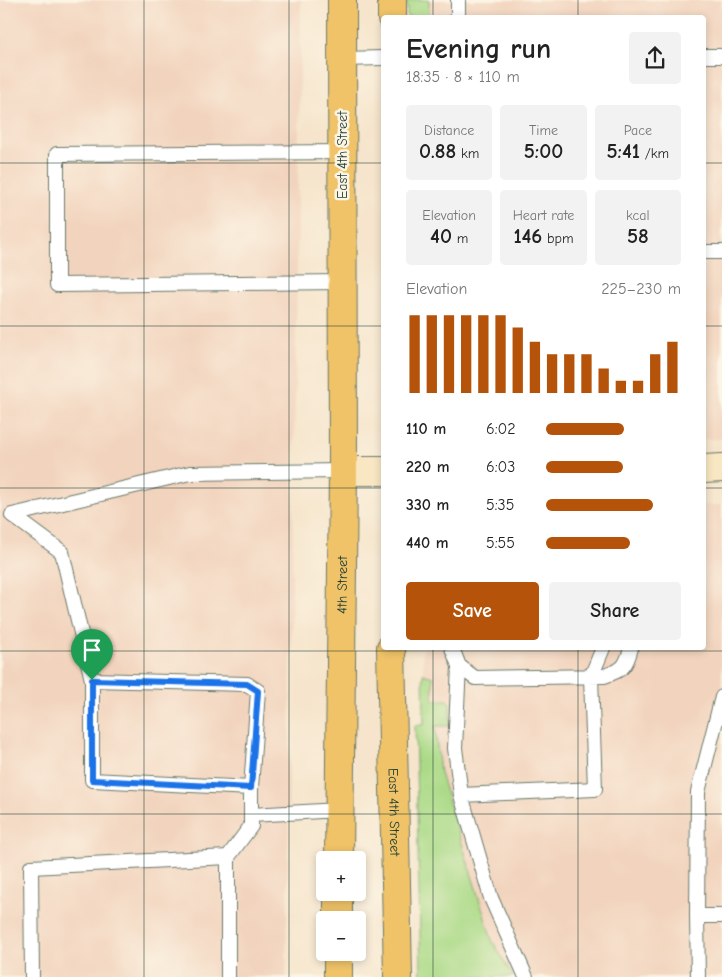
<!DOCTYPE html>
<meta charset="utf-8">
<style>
:root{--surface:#fff;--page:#f2f2f2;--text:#222;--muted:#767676;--accent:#b45309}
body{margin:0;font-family:"Comic Neue",sans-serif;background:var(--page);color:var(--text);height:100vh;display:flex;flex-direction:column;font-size:19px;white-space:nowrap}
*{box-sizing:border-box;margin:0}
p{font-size:16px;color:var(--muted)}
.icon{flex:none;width:28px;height:28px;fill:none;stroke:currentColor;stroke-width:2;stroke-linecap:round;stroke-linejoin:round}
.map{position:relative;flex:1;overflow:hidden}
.drawer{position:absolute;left:381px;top:15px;width:325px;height:635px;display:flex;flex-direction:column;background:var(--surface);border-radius:5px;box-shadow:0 2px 8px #0003}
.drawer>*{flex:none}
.controls{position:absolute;left:316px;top:851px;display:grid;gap:10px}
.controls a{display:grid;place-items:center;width:50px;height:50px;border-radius:5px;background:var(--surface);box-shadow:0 2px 8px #0003;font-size:25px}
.pin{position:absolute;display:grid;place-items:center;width:42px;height:42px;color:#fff;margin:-51px -21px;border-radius:50% 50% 50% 0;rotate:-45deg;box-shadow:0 0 5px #0007}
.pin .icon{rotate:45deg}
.round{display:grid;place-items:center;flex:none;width:52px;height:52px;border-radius:5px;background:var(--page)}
.overview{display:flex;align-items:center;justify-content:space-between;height:85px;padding:0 25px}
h1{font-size:28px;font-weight:700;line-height:38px}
.stats{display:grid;grid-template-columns:repeat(3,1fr);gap:8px;height:85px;padding:5px 25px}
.stats div{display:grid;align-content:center;border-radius:5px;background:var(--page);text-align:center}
.stats b{font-size:21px;font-weight:700}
.stats small{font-size:14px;font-weight:400}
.stats p{font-size:14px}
.chart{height:140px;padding:10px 25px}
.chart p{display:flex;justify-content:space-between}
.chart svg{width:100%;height:90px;margin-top:5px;stroke:var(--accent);stroke-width:6}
.button{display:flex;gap:10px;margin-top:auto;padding:10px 25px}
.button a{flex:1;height:58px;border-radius:5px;background:var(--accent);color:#fff;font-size:20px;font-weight:700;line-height:58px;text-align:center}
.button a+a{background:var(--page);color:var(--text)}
ul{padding:0 25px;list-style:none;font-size:16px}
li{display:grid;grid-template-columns:80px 60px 1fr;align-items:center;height:38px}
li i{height:12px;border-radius:6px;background:var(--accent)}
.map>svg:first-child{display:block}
.built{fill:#f2d4be}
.green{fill:#abda87;stroke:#658c5e}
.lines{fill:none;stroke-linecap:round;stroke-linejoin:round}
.service-casing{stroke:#6a7869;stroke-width:16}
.secondary-casing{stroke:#6a7869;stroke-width:30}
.primary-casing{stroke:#6a7869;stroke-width:30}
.service{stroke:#fff;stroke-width:14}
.secondary{stroke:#f9e7c3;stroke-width:28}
.primary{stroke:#f0c369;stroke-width:28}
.route-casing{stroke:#fff;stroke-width:10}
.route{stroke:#1a73e8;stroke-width:6}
.grid{fill:none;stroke:#1f3d34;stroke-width:1;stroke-opacity:0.55}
.labels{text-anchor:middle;stroke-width:5;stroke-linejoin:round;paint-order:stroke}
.street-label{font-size:14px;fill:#1f3d34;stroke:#fcf5e5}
</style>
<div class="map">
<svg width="722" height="977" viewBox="0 0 722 977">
<rect width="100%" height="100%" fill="#fcf5e5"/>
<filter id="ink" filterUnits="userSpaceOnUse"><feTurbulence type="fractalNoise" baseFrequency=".02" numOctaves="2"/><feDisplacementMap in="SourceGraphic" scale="10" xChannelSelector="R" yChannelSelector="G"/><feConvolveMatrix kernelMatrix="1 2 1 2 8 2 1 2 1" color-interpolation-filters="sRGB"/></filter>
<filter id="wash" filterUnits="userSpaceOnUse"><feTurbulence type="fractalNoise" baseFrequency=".0096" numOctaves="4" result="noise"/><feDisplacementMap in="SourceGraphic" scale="20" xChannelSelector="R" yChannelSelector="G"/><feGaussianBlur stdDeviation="1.12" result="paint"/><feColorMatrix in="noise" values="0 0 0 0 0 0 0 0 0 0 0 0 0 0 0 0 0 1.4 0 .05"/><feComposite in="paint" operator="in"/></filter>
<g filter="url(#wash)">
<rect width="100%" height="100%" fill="#f6e5cc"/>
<path class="built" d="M0,0H301L286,977H0Z
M407,0H722V439H704V18L407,17Z
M704,505H722V977H513L492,940L440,773L436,731L424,726L423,648H704Z"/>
<path class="green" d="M407,0H429V17H407Z
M423,674L433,677V700H447L450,703V726H435L440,773L492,940L513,977H421L415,725H424Z"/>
</g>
<g filter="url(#ink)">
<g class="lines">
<g class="service-casing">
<path id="service" d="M458,0V18
M704,56H722
M342,59L384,58
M342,152L57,154V285L343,282
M704,252H722
M12,515L62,552L92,680V780L251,788V826L228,857V977
M12,515L190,473L343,471
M452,648L459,666L475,678L604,676C623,670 626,667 631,648
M459,666L455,748L461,795
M92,680L247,684L258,691L251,788
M722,697L698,792L697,916H722
M251,815L339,810
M697,916L698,977
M32,977L31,867L228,857
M526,977L491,898L461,795L595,789L591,677L603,648"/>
</g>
<g class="secondary-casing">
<path id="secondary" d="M704,469L722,468
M343,471H384"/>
</g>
<g class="primary-casing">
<g id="primary">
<path d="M392,0V18"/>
<path id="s1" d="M391,648L398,977"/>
<path id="s2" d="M339,860L343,471L342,0"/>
<path d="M338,920V892"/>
<path d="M338,977V952"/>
</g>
</g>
<use href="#service" class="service"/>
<use href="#secondary" class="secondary"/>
<use href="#primary" class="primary"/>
</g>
</g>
<g class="lines" filter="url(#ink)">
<g class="route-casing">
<path id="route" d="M92,680L247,684L258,691L251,788L92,780Z"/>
</g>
<use href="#route" class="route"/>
</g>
<path class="grid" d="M144,0V977M289,0V977M433,0V18M578,0V18M0,163H384M704,163H722M0,326H384M704,326H722M0,488H384M704,488H722M433,648V977M578,648V977M0,651H722M0,814H722"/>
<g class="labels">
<g class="street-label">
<text transform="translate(342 155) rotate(-90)" y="5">East 4th Street</text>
<text dy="5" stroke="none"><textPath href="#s2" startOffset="275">4th Street</textPath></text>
<text dy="5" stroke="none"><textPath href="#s1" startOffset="164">East 4th Street</textPath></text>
</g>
</g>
</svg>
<div class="controls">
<a>+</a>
<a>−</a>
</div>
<div class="pin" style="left:92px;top:680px;background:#1e9e55"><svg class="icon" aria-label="arrive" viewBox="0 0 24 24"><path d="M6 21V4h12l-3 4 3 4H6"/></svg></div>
<section class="drawer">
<div class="overview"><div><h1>Evening run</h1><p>18:35 · 8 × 110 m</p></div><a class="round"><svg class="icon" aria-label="share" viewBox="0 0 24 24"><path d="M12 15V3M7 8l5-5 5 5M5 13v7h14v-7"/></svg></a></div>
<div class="stats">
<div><p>Distance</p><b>0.88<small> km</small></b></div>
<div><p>Time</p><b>5:00</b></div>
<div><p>Pace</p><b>5:41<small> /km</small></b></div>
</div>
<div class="stats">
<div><p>Elevation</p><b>40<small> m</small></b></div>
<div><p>Heart rate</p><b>146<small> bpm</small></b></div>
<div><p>kcal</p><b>58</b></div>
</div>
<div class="chart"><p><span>Elevation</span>225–230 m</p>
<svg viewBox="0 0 160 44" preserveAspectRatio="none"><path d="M5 44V6M15 44V6M25 44V6M35 44V6M45 44V6M55 44V6M65 44V12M75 44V19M85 44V25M95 44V25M105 44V25M115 44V32M125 44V38M135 44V38M145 44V25M155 44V19"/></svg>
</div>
<ul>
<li><b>110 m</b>6:02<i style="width:58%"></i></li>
<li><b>220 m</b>6:03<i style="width:57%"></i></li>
<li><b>330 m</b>5:35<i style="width:79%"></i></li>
<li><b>440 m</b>5:55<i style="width:62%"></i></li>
</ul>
<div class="button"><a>Save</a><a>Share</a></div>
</section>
</div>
